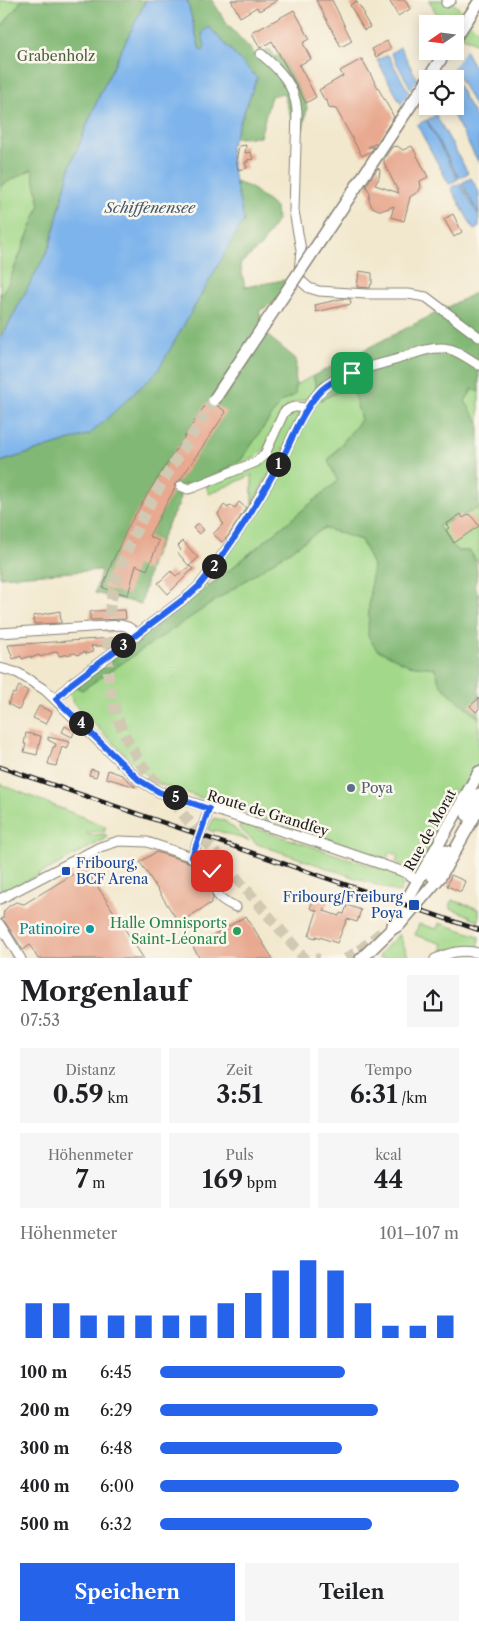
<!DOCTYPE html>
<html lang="de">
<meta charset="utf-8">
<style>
:root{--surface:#fff;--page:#f6f6f6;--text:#202124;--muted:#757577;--accent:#2563eb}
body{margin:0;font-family:"Libre Caslon Text",serif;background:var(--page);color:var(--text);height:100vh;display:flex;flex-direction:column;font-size:19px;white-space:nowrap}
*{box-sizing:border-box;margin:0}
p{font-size:16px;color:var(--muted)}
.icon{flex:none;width:28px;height:28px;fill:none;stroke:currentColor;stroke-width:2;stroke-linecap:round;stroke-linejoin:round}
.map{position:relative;height:958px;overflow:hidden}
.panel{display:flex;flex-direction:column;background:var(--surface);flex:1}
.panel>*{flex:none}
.needle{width:32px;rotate:256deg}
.buttons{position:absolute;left:419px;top:15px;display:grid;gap:10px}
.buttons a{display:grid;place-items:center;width:45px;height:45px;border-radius:0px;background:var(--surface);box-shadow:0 2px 12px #0003;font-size:25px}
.pin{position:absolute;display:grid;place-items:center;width:42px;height:42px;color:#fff;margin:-21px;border-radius:10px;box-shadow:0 2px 8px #0006}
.km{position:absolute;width:25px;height:25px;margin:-12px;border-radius:50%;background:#222;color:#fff;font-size:14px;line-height:25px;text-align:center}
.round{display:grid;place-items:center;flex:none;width:52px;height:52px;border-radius:0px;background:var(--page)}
.summary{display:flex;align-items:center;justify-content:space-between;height:85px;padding:0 20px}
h1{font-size:28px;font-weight:800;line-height:38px}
.figures{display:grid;grid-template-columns:repeat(3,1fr);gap:8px;height:85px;padding:5px 20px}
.figures div{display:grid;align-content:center;border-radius:0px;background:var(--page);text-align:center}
.figures b{font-size:25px;font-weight:800}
.figures small{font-size:14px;font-weight:400}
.figures p{font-size:14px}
.chart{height:140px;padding:10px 20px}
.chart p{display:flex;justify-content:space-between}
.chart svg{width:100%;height:90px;margin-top:5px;stroke:var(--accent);stroke-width:6}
.button{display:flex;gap:10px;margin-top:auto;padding:10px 20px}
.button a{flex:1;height:58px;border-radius:0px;background:var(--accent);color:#fff;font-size:20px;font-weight:800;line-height:58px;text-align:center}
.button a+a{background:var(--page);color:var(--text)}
ul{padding:0 20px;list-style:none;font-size:16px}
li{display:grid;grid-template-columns:80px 60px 1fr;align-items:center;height:38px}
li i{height:12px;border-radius:6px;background:var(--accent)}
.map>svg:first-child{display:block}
.green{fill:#a2d889;stroke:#5f7a52}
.forest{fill:#81b875;stroke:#4e6a48}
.water{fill:#7db4ec;stroke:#4c6884}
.pier{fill:#f2e8ce}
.building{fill:#e8a990}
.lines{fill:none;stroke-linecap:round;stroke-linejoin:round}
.major-tunnel{stroke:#d2c9b3;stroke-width:11;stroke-dasharray:11 5.5;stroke-linecap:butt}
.minor-casing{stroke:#878275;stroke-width:11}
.major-casing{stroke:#878275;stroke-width:14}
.minor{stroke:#fff;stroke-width:9}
.major{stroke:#fff;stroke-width:11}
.rail-casing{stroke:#1c1c1c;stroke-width:4.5}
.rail{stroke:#fbf7ec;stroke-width:2.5;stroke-dasharray:8;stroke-linecap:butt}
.major-bridge-casing{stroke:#878275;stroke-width:14;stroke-linecap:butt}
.major-bridge{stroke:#fff;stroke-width:11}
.route-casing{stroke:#fff;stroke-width:10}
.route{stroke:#2563eb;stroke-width:6}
.service-dot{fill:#5c6f8a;stroke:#fbf7ec;stroke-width:2}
.transit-dot{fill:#1a4fb4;stroke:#fbf7ec;stroke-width:2}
.culture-dot{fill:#0f9aa8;stroke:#fbf7ec;stroke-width:2}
.leisure-dot{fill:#2e9e5b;stroke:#fbf7ec;stroke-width:2}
.labels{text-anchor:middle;stroke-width:5;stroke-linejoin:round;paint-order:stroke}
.park-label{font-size:14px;fill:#4b5e42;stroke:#fbf7ec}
.service-label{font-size:14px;fill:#4e5e75;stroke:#fbf7ec;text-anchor:start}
.street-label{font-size:14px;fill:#1c1c1c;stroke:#fbf7ec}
.transit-label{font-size:14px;fill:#164399;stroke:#fbf7ec;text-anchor:start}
.leisure-label{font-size:14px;fill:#27864d;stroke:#fbf7ec;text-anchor:end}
.culture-label{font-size:14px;fill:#0d838f;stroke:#fbf7ec;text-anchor:end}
.water-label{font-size:15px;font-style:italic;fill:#43596f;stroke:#fbf7ec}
</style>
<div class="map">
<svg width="479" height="959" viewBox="0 0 479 959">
<rect width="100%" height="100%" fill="#fbf7ec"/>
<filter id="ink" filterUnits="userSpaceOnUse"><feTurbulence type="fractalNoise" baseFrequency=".02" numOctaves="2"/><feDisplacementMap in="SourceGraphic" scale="10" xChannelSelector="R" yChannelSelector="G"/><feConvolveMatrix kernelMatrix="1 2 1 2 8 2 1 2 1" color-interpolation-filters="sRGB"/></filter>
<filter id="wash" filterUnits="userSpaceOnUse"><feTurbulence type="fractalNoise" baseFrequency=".0096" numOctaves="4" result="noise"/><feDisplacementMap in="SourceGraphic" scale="20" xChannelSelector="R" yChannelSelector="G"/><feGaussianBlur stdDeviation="1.12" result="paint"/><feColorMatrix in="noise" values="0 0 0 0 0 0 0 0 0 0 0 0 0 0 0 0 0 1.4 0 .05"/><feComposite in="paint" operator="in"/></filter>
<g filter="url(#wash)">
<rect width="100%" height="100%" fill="#f2e8ce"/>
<path class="green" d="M0,0H22L0,29Z
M429,0H450L479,28V45L455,33V24H442Z
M32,169L40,205L8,284L0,296V186Z
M313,376L317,390L310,398L288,405L264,449L255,458L213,477L241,460L281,402L295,395L294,386Z
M352,385L361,420L328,460L338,481L210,586L77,687L82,689L324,528L361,540L373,565L369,603L408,665L435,668L440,685L479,718V764L423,862L420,866L413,868L416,861L413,859L408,867L396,863L398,855L390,852L387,859L159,784L149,778L73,703L69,690L205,582L210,586L220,574L215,569L305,416L319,396L321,400Z
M473,389L479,392V423L465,401Z
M294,410L299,411L300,415L281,453L252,503V475L209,494L206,485L257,464L286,415Z
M479,508V564L470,551H457L438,526Z
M0,784L105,826V831L87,832L88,835L105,834L107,838L0,895Z
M214,818L225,821L249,841L215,830L214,832L208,830Z
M240,823L399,875L403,884L400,893L257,844L239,828Z
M452,900L479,909V921L470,918V916L450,908Z
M439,923L479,936V951L449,949L441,951L443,944L415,935L419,924L437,929Z
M399,934L409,958H379L381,953Z"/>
<path class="forest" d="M22,0H146L100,94L71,164L50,246L5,331L0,336V296L8,284L40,205L32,169L0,186V29Z
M187,0H212L227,24L257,56L270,49L275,57L280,55L306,103L307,108L303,129L296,131L283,93L271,96L260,137L234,138L257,78L205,47L203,51L200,50Z
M235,182L250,187L276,208L277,220L261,246L240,264L245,287L284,280L295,290L259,311L268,336L296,359L295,395L281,402L241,460L213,477L181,486L179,504L169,522L151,562L141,604L95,593L101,570L0,577V462L90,434L244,221Z
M479,291V392L472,389L465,401L479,423V508L438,526L457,551H470C478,563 479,573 474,587L479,594V718L440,685L435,668L408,665L376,649L368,636L369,603L373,565L361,540L324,528L82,690L76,687L210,586L338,481L328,461L361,420L352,386L320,400L313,376Z"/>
<path class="water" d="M146,0H187L200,50L203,51L205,47L202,34L206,29L209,27L257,78L230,148L235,182L244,220L157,372L90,434L0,462V336L5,331L50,246L71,164L100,94Z
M460,41L479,75V114L444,51H455Z
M400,47L427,97L428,106H432L434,109L425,114L391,53Z
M388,55L422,116L411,122L377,60Z
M455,80L479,123V163L448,106H455Z
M436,115L468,173L459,178L427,120Z
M426,120L458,179L449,184L417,125Z
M471,178L479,192V214L462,183Z
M460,183L479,216V227L474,230L451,188Z"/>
<path class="pier" d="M470,0H479L478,30L461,14Z
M461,39L467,47L446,79H430L425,69L436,51H455V41Z
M419,77L428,92V106L418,121L411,125L400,107Z"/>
<g id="blocks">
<path class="building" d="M231,0H278L259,11L257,7L240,17Z
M316,0H332L352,41L341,47Z
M389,0H405L410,9L398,16Z
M356,1L365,14L363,15L370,27L364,30L350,5Z
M294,10L310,39L303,43L311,59L299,65L316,97L306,103L272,41L260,48L252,33Z
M387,41L391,49L376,57L372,49Z
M362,59L394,117L377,143L368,147H374L371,151L362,156L336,109L329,108L327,100L325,101L319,90L343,76L340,71Z
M246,145L245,153L251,152L253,159L247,160L248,162H245L247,168L238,170L236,161L239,146Z
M397,146L403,150L412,146L428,177L420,181L421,187L419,191L410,197L404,221L391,217L394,206L383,210H379L372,207L369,200L370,193L366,186L378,168L380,170L379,178L375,185L399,193L384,163V159L392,147Z
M453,214L462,232L454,237L444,219Z
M359,271L372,273V284H371L370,288L357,287Z
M341,299H350L351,304L316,312L315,305Z
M207,402L210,406H218L226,412L180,480L176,483L175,488L149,536L159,541L147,570L136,565L128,595L103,588L112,562L129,525L153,485Z
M239,502L246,508L228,536L222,542L213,534L223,524L218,514L224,505L228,508L230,505L235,508Z
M461,514L463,518L470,514L479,526L454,543L446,530L449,528L446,524Z
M198,523L204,530L199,534L193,528Z
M183,541L198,558L189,566L178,553L181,550L178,546Z
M190,566L193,569L168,594L158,583L171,571L176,576Z
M125,610L126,619L90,620V612L94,611Z
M60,611L61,623L34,624L33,616Z
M113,638L102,646H91L93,652L86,654L85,652L77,655L76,653L59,656L57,651L40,657L39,655L31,658L30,656L22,659L21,656L13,659L8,645Z
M19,686L28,691L19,710L8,704L13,693L15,694Z
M479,698V709L476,712L470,706Z
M39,706L52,712L46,724L33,718Z
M65,726L75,731L72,737L62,732Z
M26,733L41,736L37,755L24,752L26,744H24Z
M48,737L70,742L67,749L62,747L56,766L48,764L53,747H55L56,744L48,740Z
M91,769L98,771L96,777L89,775Z
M108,770L122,775L136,787L106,778Z
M156,852L201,866L206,875L213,898L211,903L179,923L140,862Z
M85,867L103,895L144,959H38L30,945L23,950L5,922L1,919L3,918L4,911L9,906L16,902L24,904Z
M451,875L465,881L461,892L447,886Z
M315,894L329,899L324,911L339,916L340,913L344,914L347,905L361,910L357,922L347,919L337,943L316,936V938L309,936L317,911L310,908Z
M246,916L273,959H200L193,947Z"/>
</g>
</g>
<g filter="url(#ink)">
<use href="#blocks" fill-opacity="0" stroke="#878275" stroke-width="1"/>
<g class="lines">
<path class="major-tunnel" d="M214,400C177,460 133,520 114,588C109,606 108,627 108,645C107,669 109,693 117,716C123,734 133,751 143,767L305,959
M409,904L431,875
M315,959H320
M346,959L361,949L384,930"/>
<g class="minor-casing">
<path id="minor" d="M446,3L451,0
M261,54C280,70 295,85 297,111L294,211L301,250L299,273L301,281L309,288L319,291L366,294H408L426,297L479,337
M181,486L188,489L192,488L256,462L265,454L284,412C292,406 297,406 307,409
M0,633L121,625L128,627L138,634
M0,668L18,673L45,690L139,780L159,792L319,843L404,872L419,881
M56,699L71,684L189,595L199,586C230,548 256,505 280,462C294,437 303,403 327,385C343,373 378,365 398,359C413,354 433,345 449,349C459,351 470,360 479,365
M192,857L209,809
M0,899L100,847L119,841L147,842L204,861C216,870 212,884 218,895C222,901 230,904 236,907
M0,925L21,959
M435,959C450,952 463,949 479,953"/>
</g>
<g class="major-casing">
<path id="major" d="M455,38L479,2
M428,79L446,51
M467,815L479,794
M431,875L446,851
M393,925L479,772
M361,959L392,929L400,924L440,877L479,808"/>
</g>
<use href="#minor" class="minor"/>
<use href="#major" class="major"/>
<g class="rail-casing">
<path id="rail" d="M0,767L479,930"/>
</g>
<use href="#rail" class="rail"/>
<g class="major-bridge-casing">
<path id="major-bridge" d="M214,400L428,79"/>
</g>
<use href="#major-bridge" class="major-bridge"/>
</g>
</g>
<g class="lines" filter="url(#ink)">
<g class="route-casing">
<path id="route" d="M212,871C207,862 201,860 192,857L209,809L159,792L139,780L56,699L71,684L189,595L199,586C232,546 259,500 284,455C294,435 302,413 317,395C326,383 339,379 352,373"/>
</g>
<use href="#route" class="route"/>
</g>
<circle class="service-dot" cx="351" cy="788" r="5"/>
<g class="transit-dot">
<rect x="61" y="866" width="10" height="10" rx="2.5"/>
<rect x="408" y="899" width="12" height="12" rx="2.5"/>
</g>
<circle class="culture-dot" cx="90" cy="929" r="5"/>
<circle class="leisure-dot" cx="237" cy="931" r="5"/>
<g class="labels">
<g class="park-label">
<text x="56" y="61">Grabenholz</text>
</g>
<g class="service-label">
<text x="361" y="793">Poya</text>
</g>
<g class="street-label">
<text transform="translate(268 813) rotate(17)" y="5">Route de Grandfey</text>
<text transform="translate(430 830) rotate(-61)" y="5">Rue de Morat</text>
</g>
<g class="transit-label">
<text x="76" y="868">Fribourg,<tspan x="76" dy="16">BCF Arena</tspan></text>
<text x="403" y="902" text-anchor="end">Fribourg/Freiburg<tspan x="403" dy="16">Poya</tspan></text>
</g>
<g class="leisure-label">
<text x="227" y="928">Halle Omnisports<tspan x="227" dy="16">Saint-Léonard</tspan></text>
</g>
<g class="culture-label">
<text x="80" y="934">Patinoire</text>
</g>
<g class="water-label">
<text x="150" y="213">Schiffenensee</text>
</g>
</g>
</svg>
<div class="buttons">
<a><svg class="needle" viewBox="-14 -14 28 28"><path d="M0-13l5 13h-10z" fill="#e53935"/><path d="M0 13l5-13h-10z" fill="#757577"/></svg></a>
<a><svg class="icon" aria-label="locate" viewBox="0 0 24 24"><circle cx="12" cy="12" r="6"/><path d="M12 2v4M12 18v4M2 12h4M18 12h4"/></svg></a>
</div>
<div class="pin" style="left:352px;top:373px;background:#1e9e55"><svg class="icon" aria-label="arrive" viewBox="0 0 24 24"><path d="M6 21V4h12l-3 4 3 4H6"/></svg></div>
<div class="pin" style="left:212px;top:871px;background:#d93025"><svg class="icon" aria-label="check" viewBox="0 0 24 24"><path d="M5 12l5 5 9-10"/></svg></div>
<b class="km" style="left:278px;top:464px">1</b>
<b class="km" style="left:214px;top:566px">2</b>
<b class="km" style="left:123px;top:645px">3</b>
<b class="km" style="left:81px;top:723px">4</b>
<b class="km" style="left:175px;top:797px">5</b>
</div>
<section class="panel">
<div class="summary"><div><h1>Morgenlauf</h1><p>07:53</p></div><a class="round"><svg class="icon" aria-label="share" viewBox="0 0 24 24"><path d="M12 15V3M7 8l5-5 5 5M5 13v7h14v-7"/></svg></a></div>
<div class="figures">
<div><p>Distanz</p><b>0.59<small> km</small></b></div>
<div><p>Zeit</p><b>3:51</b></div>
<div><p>Tempo</p><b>6:31<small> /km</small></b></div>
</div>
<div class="figures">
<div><p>Höhenmeter</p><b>7<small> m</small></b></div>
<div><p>Puls</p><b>169<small> bpm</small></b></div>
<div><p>kcal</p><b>44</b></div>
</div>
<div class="chart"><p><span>Höhenmeter</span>101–107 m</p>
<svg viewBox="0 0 160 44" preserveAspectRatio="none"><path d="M5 44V27M15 44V27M25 44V33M35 44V33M45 44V33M55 44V33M65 44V33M75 44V27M85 44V22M95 44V11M105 44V6M115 44V11M125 44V27M135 44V38M145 44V38M155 44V33"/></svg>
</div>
<ul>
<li><b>100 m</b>6:45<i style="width:62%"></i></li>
<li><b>200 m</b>6:29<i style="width:73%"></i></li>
<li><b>300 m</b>6:48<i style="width:61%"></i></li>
<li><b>400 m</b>6:00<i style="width:100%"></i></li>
<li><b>500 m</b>6:32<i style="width:71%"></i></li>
</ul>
<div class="button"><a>Speichern</a><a>Teilen</a></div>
</section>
